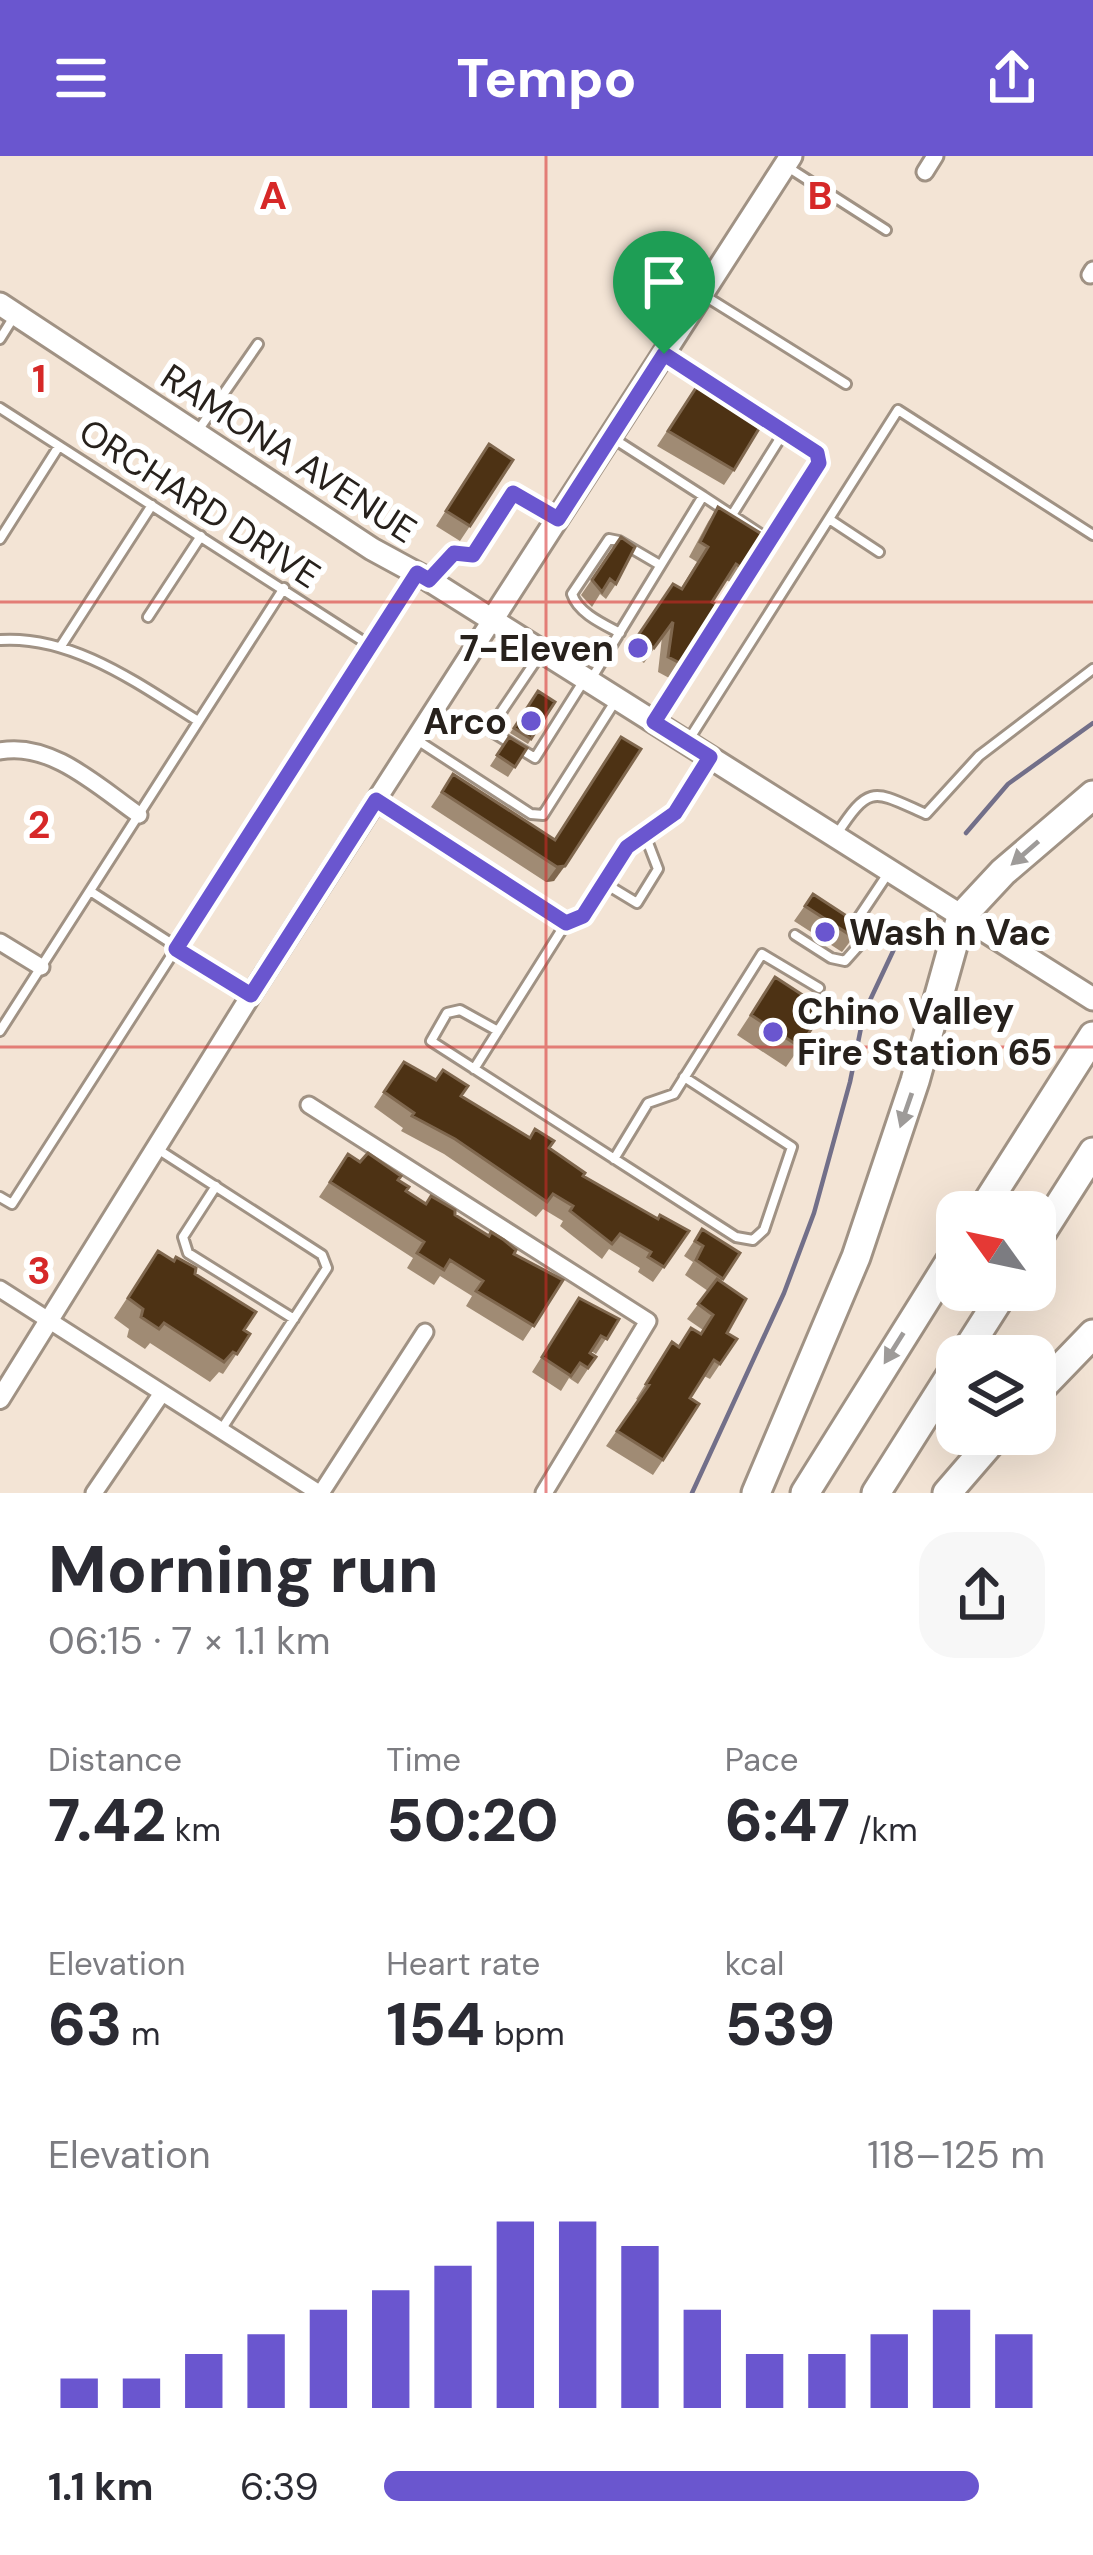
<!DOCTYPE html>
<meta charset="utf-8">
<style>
:root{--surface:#fff;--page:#f7f7f7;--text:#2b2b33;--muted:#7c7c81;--accent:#6a56cf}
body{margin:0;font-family:"DM Sans",sans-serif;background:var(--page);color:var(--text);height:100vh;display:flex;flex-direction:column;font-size:45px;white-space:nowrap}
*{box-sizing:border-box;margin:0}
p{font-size:39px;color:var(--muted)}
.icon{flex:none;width:66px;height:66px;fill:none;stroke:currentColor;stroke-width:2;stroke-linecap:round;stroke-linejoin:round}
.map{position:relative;height:1337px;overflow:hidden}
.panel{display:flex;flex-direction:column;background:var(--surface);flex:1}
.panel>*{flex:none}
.needle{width:78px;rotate:303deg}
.controls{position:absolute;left:936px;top:1035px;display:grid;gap:24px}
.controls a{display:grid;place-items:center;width:120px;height:120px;border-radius:24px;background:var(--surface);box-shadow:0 12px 48px #0002;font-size:60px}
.pin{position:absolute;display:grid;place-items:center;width:102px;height:102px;color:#fff;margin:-123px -51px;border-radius:50% 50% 50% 0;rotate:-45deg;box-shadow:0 0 12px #0007}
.pin .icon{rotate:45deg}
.round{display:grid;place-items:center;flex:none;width:126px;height:126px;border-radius:36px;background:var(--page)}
.overview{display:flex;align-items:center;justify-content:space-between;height:204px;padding:0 48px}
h1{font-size:66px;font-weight:800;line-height:90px}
.metrics{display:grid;grid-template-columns:repeat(3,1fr);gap:18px;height:204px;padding:12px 48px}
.metrics div{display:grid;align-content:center}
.metrics b{font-size:60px;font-weight:800}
.metrics small{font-size:33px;font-weight:400}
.metrics p{font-size:33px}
.chart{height:336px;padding:24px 48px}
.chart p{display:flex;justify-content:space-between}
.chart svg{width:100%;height:216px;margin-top:12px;stroke:var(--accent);stroke-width:6}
ul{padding:0 48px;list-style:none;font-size:39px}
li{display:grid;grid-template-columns:192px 144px 1fr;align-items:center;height:90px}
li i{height:30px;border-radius:15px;background:var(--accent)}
header{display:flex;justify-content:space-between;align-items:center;height:156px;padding:0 48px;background:var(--accent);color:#fff;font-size:54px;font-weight:800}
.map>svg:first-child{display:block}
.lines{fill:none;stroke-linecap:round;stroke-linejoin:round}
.stream{stroke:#726f89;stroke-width:4.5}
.service-casing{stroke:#a09284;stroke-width:14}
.minor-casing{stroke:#a09284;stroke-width:21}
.tertiary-casing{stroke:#a09284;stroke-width:24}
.secondary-casing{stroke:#a09284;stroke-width:27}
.motorway-casing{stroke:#a09284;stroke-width:33}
.service{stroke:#fff;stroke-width:8}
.minor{stroke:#fff;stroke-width:15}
.tertiary{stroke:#fff;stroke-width:18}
.secondary{stroke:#fff;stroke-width:21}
.motorway{stroke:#fff;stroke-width:27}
.wall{fill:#a08b74}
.shaded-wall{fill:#7f674e}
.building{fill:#4d3214;stroke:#7f674e;stroke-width:3}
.oneway{fill:#9e9b99}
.route-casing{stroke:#fff;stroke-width:24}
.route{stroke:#6a56cf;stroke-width:15}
.grid{fill:none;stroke:#d62828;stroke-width:3;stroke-opacity:0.55}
.poi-dot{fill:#6a56cf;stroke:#fff;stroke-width:4.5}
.labels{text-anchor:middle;stroke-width:12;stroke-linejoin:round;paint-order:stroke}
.street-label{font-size:36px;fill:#27211c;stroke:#fff}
.poi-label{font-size:36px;font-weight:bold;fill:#27211c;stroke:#fff;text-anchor:end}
.grid-label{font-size:39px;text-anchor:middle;font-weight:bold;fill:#d62828;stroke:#fff;stroke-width:12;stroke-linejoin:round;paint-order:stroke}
</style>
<header><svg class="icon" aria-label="menu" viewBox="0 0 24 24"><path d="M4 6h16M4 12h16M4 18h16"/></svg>Tempo<svg class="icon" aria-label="share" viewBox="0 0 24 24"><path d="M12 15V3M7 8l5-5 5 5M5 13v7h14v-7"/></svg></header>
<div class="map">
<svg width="1093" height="1337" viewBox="0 0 1093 1337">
<rect width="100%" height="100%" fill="#f3e4d5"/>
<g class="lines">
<path class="stream" d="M966,677L1008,628L1093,567
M692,1337L784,1137L814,1057L850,926L864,857L903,774"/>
<g class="service-casing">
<path id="service" d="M786,10L886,74
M705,140L846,228
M0,183L15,159
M665,199L817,297C822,324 786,362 771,385L703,340
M0,252L369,489
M197,276L258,188
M732,359L784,276
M829,363L879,396
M0,383L59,290
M430,423L453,397L473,399L513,336L554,360
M148,461L201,380
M620,477C603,468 578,457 572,438L609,383L619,385L660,409
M0,484C73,479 140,529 198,565
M61,490L152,349
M541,497L489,574L535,602L583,526
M590,525L703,340L611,281
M654,564L771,385
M417,584L531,658L543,659L616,544
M688,585L898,254L1093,379
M376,644L566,767
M837,678C870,627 874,635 926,658L979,600L1093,513
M604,727L637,747L658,713L645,679
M90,735L250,838
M795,779L831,802L845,805L861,787L864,775L855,767L889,716
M0,875L284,432
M498,875L460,854L447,857L431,885L736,1081L753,1084L764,1074L792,991L684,921
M474,913L566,767L583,760L627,691L675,657L708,604
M159,994L322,1099L327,1112L221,1274
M614,1003L648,947L674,938L762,798L819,832
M216,1030L183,1081L188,1097L294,1163
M0,1041L12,1048L415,420"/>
</g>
<g class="minor-casing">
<path id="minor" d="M925,16L935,0
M1090,119L1093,114
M0,595C51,585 100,632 139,659
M0,786L41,811
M309,949L648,1165L544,1337
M0,1133L319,1337
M94,1337L162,1237
M321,1337L425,1176"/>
</g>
<g class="tertiary-casing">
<path id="tertiary" d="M0,1243L251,839L492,464"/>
</g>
<g class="secondary-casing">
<path id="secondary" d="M0,148L372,393L429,424L1093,843
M492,464L791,0"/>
</g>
<g class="motorway-casing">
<path id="motorway" d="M981,1056L1093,880
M1035,1087L1093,996
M963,1200L1005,1134
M1035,1238L1093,1178
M756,1337L856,1101L915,925L961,761L1003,716L1093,639
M805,1337L957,1094
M876,1337L957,1209
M947,1337L998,1278"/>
</g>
<use href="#service" class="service"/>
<use href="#minor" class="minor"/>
<use href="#tertiary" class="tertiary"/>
<use href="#secondary" class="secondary"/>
<use href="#motorway" class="motorway"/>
</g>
<path class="wall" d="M701,224L734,314L724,329L657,290Z
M478,304L470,370L460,385L436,370Z
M718,351L765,380L732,427L726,424L712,446L719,450L671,523L658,516L662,481L644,507L626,496L673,428L681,432L697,406L689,401L708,366Z
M621,381L616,428L606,443L600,438L592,451L581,439Z
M538,535L555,546L528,588L510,577Z
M509,581L527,592L508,621L490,610Z
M611,596L554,725L546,726L431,651L453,618L555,684Z
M813,738L862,770L842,796L794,765Z
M775,821L800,891L786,911L737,879Z
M404,906L549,992L583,1020L658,1063L689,1075L653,1126L638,1116L640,1112L609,1093L602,1103L560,1070L563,1065L543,1053L536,1061L444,998L401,975L403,972L374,951Z
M348,998L398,1024L406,1035L426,1048L455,1059L514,1098L563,1124L523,1185L466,1150L472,1140L440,1120L434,1129L407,1112L413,1102L319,1041Z
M702,1073L740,1097L721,1126L727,1177L737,1183L710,1223L704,1220L690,1242L663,1304L653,1319L606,1290L638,1244L636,1243L672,1186L678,1190L691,1172L700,1178L703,1174L687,1163L708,1135L685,1119L693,1106L684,1100Z
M158,1095L195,1118L244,1174L250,1178L223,1218L219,1216L210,1226L150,1187L145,1193L127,1181L129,1173L114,1162Z
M579,1142L619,1163L596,1198L591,1195L590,1197L596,1201L578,1228L569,1222L561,1235L532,1216Z"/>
<path class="shaded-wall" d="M565,710L554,725L546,726L557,711Z"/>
<path class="building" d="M701,224L763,266L734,314L668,275Z
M489,288L513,304L470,370L446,355Z
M718,351L765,380L742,412L736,408L712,446L719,450L682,508L668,501L673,466L654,492L637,481L673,428L682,433L708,391L700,386Z
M621,381L635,391L616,428L610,423L602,436L592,424Z
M538,535L555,546L531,583L514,572Z
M509,581L527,592L515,611L497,599Z
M621,581L641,593L565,710L557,711L442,636L453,618L555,684Z
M813,738L862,770L853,781L805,750Z
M775,821L824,853L800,891L751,859Z
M404,906L436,924L443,914L468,930L461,940L530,982L535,973L554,985L549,992L585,1017L583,1020L658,1063L660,1059L689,1075L664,1111L648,1101L651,1096L620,1078L612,1088L570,1055L573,1050L553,1038L547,1046L455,983L412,960L414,957L384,936Z
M368,997L401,1020L398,1024L409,1031L406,1035L426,1048L431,1040L455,1054V1059L489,1080L491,1076L504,1084L516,1094L514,1098L563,1124L534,1170L476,1135L483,1125L450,1104L444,1114L417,1097L424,1086L330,1026L348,998L360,1006Z
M702,1073L740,1097L723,1123L696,1104L703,1090L695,1085Z
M158,1095L174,1105L176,1101L196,1112L195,1118L256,1156L244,1174L250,1178L237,1198L233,1196L224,1206L164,1167L159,1173L141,1161L143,1153L128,1142Z
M717,1123L746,1143L727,1177L737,1183L720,1208L714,1204L690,1242L699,1248L663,1304L617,1275L649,1229L646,1228L672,1186L679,1191L691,1172L701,1178L713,1159L698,1148Z
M579,1142L619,1163L607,1183L601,1180L590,1197L596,1201L588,1212L580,1207L571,1220L542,1201Z"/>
<defs><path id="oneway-solid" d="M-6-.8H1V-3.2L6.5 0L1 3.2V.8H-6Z" transform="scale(3)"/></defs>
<g class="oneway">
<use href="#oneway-solid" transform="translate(1025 697) rotate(139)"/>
<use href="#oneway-solid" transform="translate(906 954) rotate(109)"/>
<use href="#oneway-solid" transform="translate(894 1192) rotate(122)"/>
</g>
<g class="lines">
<g class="route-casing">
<path id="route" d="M664,198L817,297L819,307L654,566L710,601L675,657L627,691L583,760L566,767L376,644L251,839L176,793L417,417L429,424L454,397L473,399L513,337L558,363Z"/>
</g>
<use href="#route" class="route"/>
</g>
<path class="grid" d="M546,0V1337M0,446H1093M0,891H1093"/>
<g class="poi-dot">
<circle cx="638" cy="492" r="12"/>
<circle cx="531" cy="565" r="12"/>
<circle cx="825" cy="776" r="12"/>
<circle cx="773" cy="876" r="12"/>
</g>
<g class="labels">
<g class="street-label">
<text transform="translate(289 297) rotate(33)" y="13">RAMONA AVENUE</text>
<text transform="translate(200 347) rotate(33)" y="13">ORCHARD DRIVE</text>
</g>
<g class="poi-label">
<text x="614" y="505">7-Eleven</text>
<text x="507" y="578">Arco</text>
<text x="849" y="789" text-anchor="start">Wash n Vac</text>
<text x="797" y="868" text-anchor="start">Chino Valley<tspan x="797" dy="41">Fire Station 65</tspan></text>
</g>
</g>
<g class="grid-label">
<text x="273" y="53">A</text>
<text x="820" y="53">B</text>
<text x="39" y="236">1</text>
<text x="39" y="682">2</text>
<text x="39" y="1128">3</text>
</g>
</svg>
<div class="controls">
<a><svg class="needle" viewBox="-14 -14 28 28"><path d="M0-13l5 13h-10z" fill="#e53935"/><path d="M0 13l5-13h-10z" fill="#7c7c81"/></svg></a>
<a><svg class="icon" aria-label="layers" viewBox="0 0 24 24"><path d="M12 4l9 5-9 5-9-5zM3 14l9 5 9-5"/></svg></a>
</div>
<div class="pin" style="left:664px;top:198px;background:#1e9e55"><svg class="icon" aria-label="arrive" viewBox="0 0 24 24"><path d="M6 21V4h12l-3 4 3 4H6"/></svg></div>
</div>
<section class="panel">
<div class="overview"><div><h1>Morning run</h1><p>06:15 · 7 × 1.1 km</p></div><a class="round"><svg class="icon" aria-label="share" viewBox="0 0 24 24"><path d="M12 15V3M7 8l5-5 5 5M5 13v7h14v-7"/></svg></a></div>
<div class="metrics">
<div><p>Distance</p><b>7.42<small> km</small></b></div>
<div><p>Time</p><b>50:20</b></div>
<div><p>Pace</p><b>6:47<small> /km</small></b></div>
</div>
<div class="metrics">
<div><p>Elevation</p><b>63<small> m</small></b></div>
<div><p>Heart rate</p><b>154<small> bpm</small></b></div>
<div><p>kcal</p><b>539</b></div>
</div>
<div class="chart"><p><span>Elevation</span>118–125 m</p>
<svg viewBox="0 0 160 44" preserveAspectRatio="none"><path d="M5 44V38M15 44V38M25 44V33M35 44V29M45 44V24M55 44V20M65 44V15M75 44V6M85 44V6M95 44V11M105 44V24M115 44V33M125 44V33M135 44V29M145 44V24M155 44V29"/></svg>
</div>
<ul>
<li><b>1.1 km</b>6:39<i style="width:90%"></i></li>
</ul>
</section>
